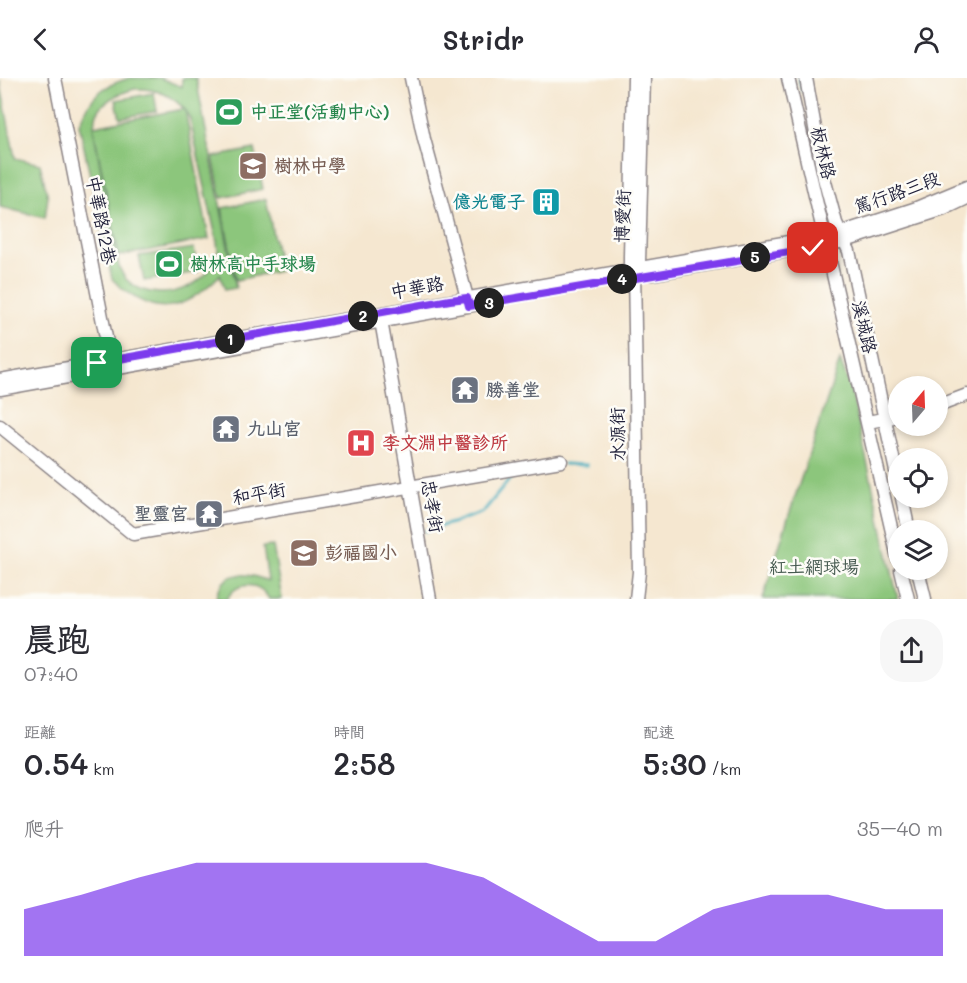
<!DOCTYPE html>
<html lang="zh-TW">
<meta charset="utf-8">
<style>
:root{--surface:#fff;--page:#f7f7f7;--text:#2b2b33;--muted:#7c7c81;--accent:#7c3aed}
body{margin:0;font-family:Mali,"LXGW WenKai TC",sans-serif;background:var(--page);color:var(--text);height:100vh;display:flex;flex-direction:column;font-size:22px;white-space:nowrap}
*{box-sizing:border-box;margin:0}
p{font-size:20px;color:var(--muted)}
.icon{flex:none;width:33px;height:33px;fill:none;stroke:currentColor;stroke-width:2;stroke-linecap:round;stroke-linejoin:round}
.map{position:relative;height:521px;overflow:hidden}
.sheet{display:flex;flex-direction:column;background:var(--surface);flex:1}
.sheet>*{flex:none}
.needle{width:39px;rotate:19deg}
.fabs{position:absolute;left:888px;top:298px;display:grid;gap:12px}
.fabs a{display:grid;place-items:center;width:60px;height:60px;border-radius:50%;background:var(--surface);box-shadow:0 3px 9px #0003;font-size:30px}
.pin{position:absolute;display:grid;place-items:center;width:51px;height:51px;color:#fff;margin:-26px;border-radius:12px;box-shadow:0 3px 9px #0006}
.km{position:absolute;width:30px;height:30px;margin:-15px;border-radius:50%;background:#222;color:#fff;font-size:16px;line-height:30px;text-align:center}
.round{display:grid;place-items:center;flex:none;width:63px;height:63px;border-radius:24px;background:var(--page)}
.summary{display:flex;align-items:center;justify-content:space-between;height:102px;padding:0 24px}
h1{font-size:33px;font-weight:600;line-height:45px}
.figures{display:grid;grid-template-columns:repeat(3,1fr);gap:9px;height:102px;padding:6px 24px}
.figures div{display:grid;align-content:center}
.figures b{font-size:30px;font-weight:600}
.figures small{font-size:16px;font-weight:400}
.figures p{font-size:16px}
.chart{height:168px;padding:12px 24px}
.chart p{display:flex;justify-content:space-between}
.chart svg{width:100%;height:108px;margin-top:6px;fill:var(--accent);opacity:.7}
header{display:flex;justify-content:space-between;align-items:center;height:78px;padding:0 24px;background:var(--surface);font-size:27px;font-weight:600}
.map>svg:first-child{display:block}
.park{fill:#8cc67b;stroke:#57745b;stroke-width:1.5;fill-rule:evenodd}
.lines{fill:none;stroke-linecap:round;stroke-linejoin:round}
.stream{stroke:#3daabc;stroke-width:3}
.minor-casing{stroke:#8c8486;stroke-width:15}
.minor{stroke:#fff;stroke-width:12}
.route-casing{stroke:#fff;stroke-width:12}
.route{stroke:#7c3aed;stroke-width:8}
.labels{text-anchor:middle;stroke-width:5;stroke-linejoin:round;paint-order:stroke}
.leisure-label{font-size:18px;font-weight:bold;fill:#27864d;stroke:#fdfcf7;text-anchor:start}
.street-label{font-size:18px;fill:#22223b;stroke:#fdfcf7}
.education-label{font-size:18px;font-weight:bold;fill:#785e54;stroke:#fdfcf7;text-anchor:start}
.culture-label{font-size:18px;font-weight:bold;fill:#0d838f;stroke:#fdfcf7;text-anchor:end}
.worship-label{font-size:18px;font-weight:bold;fill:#5b616d;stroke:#fdfcf7;text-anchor:start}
.health-label{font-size:18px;font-weight:bold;fill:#be3a42;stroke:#fdfcf7;text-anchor:start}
.park-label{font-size:18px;fill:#475b51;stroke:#fdfcf7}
</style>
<header><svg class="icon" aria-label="back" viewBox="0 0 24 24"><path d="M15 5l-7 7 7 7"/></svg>Stridr<svg class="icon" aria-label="person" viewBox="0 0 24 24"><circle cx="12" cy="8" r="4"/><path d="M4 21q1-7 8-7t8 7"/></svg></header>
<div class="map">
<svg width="967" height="521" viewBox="0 0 967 521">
<rect width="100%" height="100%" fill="#fdfcf7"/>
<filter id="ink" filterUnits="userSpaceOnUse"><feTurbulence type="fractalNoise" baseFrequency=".0167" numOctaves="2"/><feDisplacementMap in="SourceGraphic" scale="12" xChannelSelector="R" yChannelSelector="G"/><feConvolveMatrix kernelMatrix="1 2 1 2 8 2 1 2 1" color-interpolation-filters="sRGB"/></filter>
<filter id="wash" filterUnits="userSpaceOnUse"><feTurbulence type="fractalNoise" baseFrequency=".008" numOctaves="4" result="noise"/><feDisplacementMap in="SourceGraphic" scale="24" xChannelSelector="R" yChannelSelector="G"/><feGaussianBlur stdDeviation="1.35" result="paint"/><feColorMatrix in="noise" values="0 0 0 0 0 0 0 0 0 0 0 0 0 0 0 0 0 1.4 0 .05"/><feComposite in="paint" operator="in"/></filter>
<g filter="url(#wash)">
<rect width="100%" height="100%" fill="#f5e7d0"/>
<path class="park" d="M130,0H160L182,9V0H196L236,210L225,212L220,197C182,236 152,241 112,201L79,46C91,18 100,8 130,0ZM135,11C155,10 171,16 184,31L94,48C95,26 115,16 135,11ZM185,31L190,41L215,155C217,164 220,175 215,183C200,214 151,227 126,201C123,198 121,192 119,189L93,49L119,178L209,161Z
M0,3L15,80L40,86L48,119L45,140L0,129Z
M154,15L157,33L120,40L116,22Z
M255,71L263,111L221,120L213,79Z
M266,121L280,193L236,202L222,130Z
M194,170L198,194L144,203L139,178Z
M840,282L851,312L898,521H763L787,443Z
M273,468L282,521H269C259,503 237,503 227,521H216C222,491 246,494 268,503L263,469Z"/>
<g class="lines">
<path class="stream" d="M799,0L802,13
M564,386L587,387
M425,453L455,444L483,434L514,396"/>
</g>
</g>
<g filter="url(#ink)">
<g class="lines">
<g class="minor-casing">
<path id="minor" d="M55,0L112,290
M411,0L424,61L469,227
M634,0L630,178V185L634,191L639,494L636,521
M788,0L898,480
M806,0L824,100L836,145L849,173L898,403
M634,191L639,184L644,0
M651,196L845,163L944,131L967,120
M380,237L430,521
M0,302L840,155L914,131L967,109
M0,311L484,225
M938,328L967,317
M868,344L898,338
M0,348L133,456L561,383
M902,420L909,453
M901,492L908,521
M918,492L925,521"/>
</g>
<use href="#minor" class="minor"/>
</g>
</g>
<g class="lines" filter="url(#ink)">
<g class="route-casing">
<path id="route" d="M97,285L450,222L467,220L469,228L813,170"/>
</g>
<use href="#route" class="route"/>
</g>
<defs>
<g id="stadium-square" transform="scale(1.5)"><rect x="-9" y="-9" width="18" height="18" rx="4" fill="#2e9e5b" stroke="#fdfcf7"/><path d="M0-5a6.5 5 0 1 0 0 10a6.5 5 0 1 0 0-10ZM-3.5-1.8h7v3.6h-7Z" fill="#fff"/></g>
<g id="school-square" transform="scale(1.5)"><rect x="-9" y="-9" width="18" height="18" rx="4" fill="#8d6e63" stroke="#fdfcf7"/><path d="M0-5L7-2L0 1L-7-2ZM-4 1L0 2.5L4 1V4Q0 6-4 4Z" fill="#fff"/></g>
<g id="building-square" transform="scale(1.5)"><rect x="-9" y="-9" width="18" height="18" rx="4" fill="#0f9aa8" stroke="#fdfcf7"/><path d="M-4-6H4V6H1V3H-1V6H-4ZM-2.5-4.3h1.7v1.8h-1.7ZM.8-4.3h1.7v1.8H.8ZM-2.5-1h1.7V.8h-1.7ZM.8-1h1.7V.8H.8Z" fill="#fff"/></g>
<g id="temple-square" transform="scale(1.5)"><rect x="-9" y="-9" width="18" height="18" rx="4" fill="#6b7280" stroke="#fdfcf7"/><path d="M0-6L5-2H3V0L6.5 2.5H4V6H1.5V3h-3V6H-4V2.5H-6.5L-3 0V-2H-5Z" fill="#fff"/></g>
<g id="hospital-square" transform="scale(1.5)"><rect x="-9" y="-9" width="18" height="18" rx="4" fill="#e0444e" stroke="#fdfcf7"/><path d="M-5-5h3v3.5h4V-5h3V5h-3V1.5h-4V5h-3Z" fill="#fff"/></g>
</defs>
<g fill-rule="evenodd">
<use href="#stadium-square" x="229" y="34"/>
<use href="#school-square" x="253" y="88"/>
<use href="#building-square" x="546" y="124"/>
<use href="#stadium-square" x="169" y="186"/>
<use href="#temple-square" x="465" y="312"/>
<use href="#temple-square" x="226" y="351"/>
<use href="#hospital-square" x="361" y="365"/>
<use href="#temple-square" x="209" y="436"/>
<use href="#school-square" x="304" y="475"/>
</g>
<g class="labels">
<g class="leisure-label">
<text x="250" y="40">中正堂(活動中心)</text>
<text x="190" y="192">樹林高中手球場</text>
</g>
<g class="street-label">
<text transform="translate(823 75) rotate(77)" y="6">板林路</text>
<text transform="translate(897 115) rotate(-20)" y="6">篤行路三段</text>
<text transform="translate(623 138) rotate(-88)" y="6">博愛街</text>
<text transform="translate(101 142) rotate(79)" y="6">中華路12巷</text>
<text transform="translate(417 210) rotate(-10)" y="6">中華路</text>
<text transform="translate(864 249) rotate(77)" y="6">溪城路</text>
<text transform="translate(618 356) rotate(-91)" y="6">水源街</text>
<text transform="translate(259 416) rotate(-10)" y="6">和平街</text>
<text transform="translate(432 428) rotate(80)" y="6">忠孝街</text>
</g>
<g class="education-label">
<text x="274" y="94">樹林中學</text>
<text x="325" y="481">彭福國小</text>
</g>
<g class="culture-label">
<text x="525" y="130">億光電子</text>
</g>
<g class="worship-label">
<text x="486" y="318">勝善堂</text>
<text x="247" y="357">九山宮</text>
<text x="188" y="442" text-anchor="end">聖靈宮</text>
</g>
<g class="health-label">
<text x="382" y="371">李文淵中醫診所</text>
</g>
<g class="park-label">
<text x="814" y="495">紅土網球場</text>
</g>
</g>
</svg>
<div class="fabs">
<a><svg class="needle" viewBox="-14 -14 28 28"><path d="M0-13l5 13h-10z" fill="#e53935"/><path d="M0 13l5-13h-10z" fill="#7c7c81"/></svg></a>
<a><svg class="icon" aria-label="locate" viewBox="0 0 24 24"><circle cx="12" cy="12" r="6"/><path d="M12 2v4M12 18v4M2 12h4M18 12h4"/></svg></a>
<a><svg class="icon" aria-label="layers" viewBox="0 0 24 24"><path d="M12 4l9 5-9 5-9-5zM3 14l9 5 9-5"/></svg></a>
</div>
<div class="pin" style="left:97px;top:285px;background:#1e9e55"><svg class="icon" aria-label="arrive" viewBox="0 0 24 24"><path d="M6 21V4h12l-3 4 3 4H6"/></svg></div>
<div class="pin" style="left:813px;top:170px;background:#d93025"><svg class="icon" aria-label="check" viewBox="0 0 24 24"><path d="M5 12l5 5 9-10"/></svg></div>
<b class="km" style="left:230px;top:261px">1</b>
<b class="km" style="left:363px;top:238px">2</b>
<b class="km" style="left:489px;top:225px">3</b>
<b class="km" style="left:622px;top:201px">4</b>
<b class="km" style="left:755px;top:179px">5</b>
</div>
<section class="sheet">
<div class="summary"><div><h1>晨跑</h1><p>07:40</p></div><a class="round"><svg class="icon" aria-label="share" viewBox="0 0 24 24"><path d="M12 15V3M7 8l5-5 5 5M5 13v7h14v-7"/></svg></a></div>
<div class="figures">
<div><p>距離</p><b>0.54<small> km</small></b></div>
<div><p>時間</p><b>2:58</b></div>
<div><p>配速</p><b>5:30<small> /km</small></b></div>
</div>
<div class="chart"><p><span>爬升</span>35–40 m</p>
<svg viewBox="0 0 160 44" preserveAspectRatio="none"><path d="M0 44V25L10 19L20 12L30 6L40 6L50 6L60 6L70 6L80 12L90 25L100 38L110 38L120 25L130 19L140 19L150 25L160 25V44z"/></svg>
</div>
</section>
